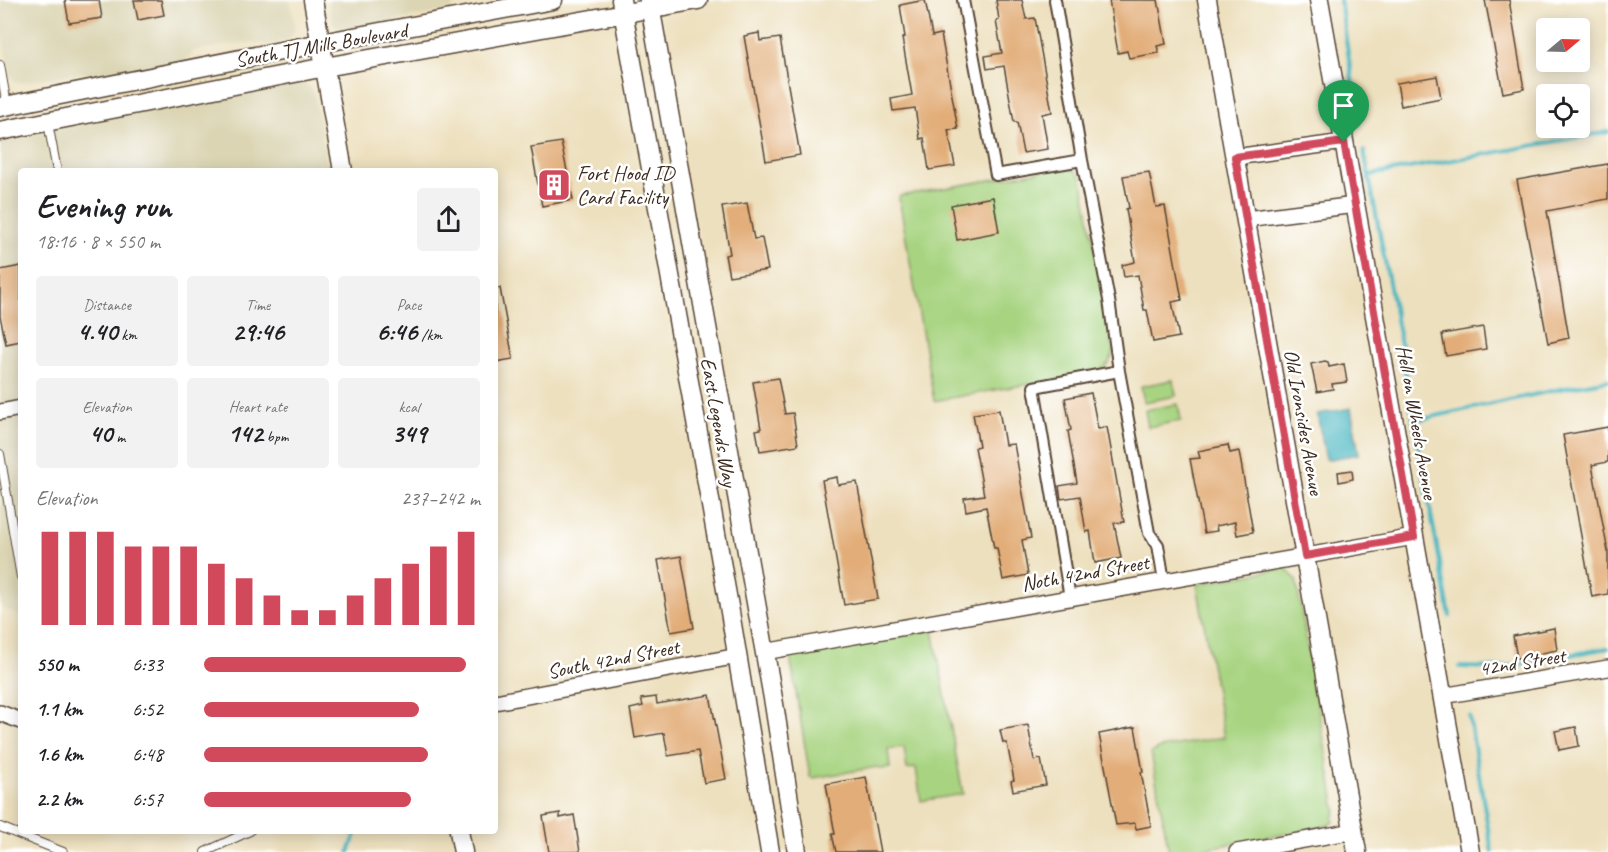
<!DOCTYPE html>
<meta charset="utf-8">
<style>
:root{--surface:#fff;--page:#f2f2f2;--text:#202124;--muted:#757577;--accent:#d1495b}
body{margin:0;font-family:Caveat,sans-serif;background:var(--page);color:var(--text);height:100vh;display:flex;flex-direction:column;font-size:22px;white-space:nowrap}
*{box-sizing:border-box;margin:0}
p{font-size:20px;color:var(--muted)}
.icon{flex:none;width:33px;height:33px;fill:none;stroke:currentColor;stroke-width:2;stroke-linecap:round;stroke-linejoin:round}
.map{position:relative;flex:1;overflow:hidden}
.drawer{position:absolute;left:18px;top:168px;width:480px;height:666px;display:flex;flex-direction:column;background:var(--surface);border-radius:6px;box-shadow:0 3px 15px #0003}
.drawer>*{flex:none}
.needle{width:39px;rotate:71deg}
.buttons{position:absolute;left:1536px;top:18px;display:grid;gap:12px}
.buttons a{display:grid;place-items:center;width:54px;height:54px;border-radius:6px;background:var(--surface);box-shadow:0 3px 15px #0003;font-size:30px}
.pin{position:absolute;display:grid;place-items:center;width:51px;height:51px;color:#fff;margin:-62px -26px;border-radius:50% 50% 50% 0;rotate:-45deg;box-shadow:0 0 6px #0007}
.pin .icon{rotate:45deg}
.round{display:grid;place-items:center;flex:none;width:63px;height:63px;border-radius:6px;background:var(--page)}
.head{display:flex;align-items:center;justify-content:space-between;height:102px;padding:0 18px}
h1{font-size:33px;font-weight:700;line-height:45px}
.figures{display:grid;grid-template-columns:repeat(3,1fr);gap:9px;height:102px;padding:6px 18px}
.figures div{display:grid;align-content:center;border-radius:6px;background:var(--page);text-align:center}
.figures b{font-size:26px;font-weight:700}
.figures small{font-size:16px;font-weight:400}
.figures p{font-size:16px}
.chart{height:168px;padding:12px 18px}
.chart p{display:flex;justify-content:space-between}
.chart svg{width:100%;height:108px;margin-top:6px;stroke:var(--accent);stroke-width:6}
ul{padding:0 18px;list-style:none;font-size:20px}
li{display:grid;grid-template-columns:96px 72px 1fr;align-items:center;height:45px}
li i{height:15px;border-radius:8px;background:var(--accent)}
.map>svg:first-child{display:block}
.built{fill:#dbd5b4}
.green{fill:#a8d481;stroke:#727f50;stroke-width:1.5}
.water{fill:#47b5c0;stroke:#41706f;stroke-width:1.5}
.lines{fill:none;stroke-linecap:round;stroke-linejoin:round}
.stream{stroke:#47b5c0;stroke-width:4}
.building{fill:#e2ad78}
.service-casing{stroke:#564536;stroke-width:10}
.pedestrian-casing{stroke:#564536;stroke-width:14}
.minor-casing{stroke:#564536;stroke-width:18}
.tertiary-casing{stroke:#564536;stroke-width:21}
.service{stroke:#fff;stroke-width:8}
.pedestrian{stroke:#fff;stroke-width:10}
.minor{stroke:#fff;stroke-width:15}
.tertiary{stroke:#fff;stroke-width:18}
.route-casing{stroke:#fff;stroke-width:12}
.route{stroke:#d1495b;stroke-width:8}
.labels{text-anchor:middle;stroke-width:5;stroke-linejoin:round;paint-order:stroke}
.street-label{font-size:21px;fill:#3b2a1e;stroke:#fff}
.poi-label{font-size:21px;fill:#3b2a1e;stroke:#fff;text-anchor:start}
</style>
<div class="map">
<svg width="1608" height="852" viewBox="0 0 1608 852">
<rect width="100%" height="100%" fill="#fff"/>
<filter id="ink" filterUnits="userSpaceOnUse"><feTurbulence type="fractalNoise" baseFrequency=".0167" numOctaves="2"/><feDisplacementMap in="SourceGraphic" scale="12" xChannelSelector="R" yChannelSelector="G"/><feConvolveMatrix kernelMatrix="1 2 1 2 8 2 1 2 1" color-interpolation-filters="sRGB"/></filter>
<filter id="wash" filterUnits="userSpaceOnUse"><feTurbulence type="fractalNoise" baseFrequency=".008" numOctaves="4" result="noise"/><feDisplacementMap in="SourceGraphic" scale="24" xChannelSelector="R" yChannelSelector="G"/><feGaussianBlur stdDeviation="1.35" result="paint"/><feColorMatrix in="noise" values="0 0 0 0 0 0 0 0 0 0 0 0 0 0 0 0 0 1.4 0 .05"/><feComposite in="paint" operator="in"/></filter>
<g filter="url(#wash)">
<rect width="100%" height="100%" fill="#ede0be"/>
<path class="built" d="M0,0H290L295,24L294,30L290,38L286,41L267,45L251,42L193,51L190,57L185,61L97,77L82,72L19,83L15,82L10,76L0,21Z
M328,0H468L455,2L453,7L449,10L348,30H342L333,23Z
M301,83L308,85L314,93L328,171H21V616L0,607V139Z"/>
<path class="green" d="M1064,167L1075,171L1082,178L1113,350C1112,362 1107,366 1097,372L934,401L899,198L900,196Z
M1173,380L1176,396L1144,402L1141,386Z
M1178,404L1181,421L1148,427L1145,410Z
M1284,568L1288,569V571L1296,580L1336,810L1333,819L1334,822L1327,826L1186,852H1169L1151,753L1160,748L1224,737L1197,584Z
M933,630L963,794L921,801L916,768L907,769L904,747L888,749L890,768L880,769L877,767L813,778L810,777L790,656Z"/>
<path class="water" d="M1351,408L1359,454L1326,460L1317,414Z"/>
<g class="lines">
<path class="stream" d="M1340,0L1359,125
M1364,151L1404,361L1406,376
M1370,175L1608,132
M1410,402L1450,616
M1413,421L1565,388L1608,380
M1460,667L1498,668L1608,648
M1469,716L1492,852
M349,852L357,831"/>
</g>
<g id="blocks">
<path class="building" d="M65,0H99L102,18L69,23Z
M134,0H161L164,15L138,20Z
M925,0L932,36L941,34L958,129L948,130L955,166L929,170L924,138L920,139L915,108L893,111L891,99L912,95L902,38L905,37L900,5Z
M996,0H1022L1026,19L1035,18L1052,112L1042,114L1048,149L1023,153L1017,122H1014L1004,66L987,69L985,56L1002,53L996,21L999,20Z
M1109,0H1158L1166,44L1157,46L1159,53L1129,58L1127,51L1118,53Z
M1485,0H1509L1524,89L1503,93Z
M759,33L760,41L780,38L800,155L766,161L744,36Z
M1437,76L1441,98L1401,106L1397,83Z
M561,142L573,200L542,206L531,147Z
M1608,164V199L1547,211L1569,338L1548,343L1517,180Z
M1149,172L1156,207L1165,206L1182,300L1172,302L1179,337L1153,342L1147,310H1144L1138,275L1124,277L1122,265L1135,262L1126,209L1129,208L1123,176Z
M993,197L999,232L957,240L951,205Z
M747,203L754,239L762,238L768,270L729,276L725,255L730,254L722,207Z
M21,266V341L6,344L0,316V270Z
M500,288L513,359L495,362V289Z
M1483,327L1486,349L1446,356L1442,334Z
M1325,361L1328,362L1329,367L1344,364L1347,382L1332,384L1333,389L1317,392L1311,364Z
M778,378L785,414L793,413L798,445L760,451L756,430L761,429L753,382Z
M1091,393L1098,429L1107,427L1124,522L1114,523L1121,558L1095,563L1090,531L1086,532L1080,496L1061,499L1059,486L1077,483L1068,431L1071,430L1065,398Z
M999,410L1005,445L1014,444L1031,538L1022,540L1028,575L1003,580L997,548H994L986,507L966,511L964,498L984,495L975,447L979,446L973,414Z
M1608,427V462L1592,465L1608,552V594L1592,597L1563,435Z
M1228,445L1230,453L1239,451L1253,532L1237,535L1235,522L1216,526L1217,531L1204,533L1190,459L1200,458L1198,451Z
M1352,470L1353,479L1339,482L1338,472Z
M837,477L838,485L857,482L878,599L844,605L822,480Z
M681,556L694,628L671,632L658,560Z
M1554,628L1557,650L1517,658L1513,636Z
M710,695L726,779L704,783L698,751L668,756L664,733L635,738L630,709L643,706L641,699L656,697L657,704Z
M1028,725L1034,760L1041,759L1046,785L1013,791L1011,781L1014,780L1007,743H1003L1000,730Z
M1135,727L1143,772H1141L1151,826L1136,829L1135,823L1116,825L1099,734Z
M1576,727L1579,746L1559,750L1555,731Z
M866,777L880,852H836L832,834H835L826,784Z
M560,813V818L574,815L580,852H549L543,816Z"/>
</g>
</g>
<g filter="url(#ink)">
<use href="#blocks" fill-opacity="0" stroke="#564536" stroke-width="1.5"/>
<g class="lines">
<g class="service-casing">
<path id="service" d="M0,65L7,105
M48,123L57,171
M0,454L21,577
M0,827L63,852
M205,852L250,831"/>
</g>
<g class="pedestrian-casing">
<path id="pedestrian" d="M963,0L996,175L1082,160
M1055,0L1082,160L1109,300L1119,371L1149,533L1158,545L1164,581
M1070,598L1034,387L1119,371"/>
</g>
<g class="minor-casing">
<path id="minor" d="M1235,157L1344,142
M1246,219L1355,205
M0,412L21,408
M764,652L1414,537
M1442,696L1608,668
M495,702L738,656
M0,713L21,721
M1237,852L1354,831"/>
</g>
<g class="tertiary-casing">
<path id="tertiary" d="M313,0L343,171
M621,0L730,612L770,852
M649,0L774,704L797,852
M1207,0L1357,852
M1319,0L1470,852
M0,107L321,43L553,0
M0,131L325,67L698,0
M459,831L463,852"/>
</g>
<use href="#service" class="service"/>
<use href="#pedestrian" class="pedestrian"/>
<use href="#minor" class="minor"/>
<use href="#tertiary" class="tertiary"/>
</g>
</g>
<g class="lines" filter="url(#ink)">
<g class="route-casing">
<path id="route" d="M1344,142L1414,537L1305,556L1235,157Z"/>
</g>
<use href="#route" class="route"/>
</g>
<defs>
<g id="building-square" transform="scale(1.725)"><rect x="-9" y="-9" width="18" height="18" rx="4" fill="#d1495b" stroke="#fff"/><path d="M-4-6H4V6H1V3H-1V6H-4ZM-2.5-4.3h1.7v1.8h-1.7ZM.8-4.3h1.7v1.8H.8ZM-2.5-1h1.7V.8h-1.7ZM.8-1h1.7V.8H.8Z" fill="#fff"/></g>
</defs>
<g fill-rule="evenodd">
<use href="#building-square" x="554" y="185"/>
</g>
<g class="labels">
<g class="street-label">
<text transform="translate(321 45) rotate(-10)" y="7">South TJ Mills Boulevard</text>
<text transform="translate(719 422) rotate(80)" y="7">East Legends Way</text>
<text transform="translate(1304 422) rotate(80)" y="7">Old Ironsides Avenue</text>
<text transform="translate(1417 422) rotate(80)" y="7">Hell on Wheels Avenue</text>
<text transform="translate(1085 573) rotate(-10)" y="7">Noth 42nd Street</text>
<text transform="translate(613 659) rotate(-11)" y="7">South 42nd Street</text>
<text transform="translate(1522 662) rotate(-9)" y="7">42nd Street</text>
</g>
<g class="poi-label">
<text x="577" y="180">Fort Hood ID<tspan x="577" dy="24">Card Facility</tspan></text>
</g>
</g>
</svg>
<div class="buttons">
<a><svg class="needle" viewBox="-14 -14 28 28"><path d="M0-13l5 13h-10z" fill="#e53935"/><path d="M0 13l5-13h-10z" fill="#757577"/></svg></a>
<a><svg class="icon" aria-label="locate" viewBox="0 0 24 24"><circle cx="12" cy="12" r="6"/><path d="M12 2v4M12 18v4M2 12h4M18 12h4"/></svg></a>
</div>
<div class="pin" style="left:1344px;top:142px;background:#1e9e55"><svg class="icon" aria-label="arrive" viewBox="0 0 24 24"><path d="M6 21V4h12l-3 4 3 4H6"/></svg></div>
<section class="drawer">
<div class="head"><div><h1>Evening run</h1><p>18:16 · 8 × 550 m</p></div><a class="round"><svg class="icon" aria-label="share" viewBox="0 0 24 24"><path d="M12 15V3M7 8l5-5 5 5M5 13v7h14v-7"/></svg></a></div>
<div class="figures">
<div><p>Distance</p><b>4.40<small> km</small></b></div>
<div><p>Time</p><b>29:46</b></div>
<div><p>Pace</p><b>6:46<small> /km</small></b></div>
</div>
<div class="figures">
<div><p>Elevation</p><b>40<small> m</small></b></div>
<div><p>Heart rate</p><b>142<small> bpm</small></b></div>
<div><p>kcal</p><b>349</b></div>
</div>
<div class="chart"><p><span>Elevation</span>237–242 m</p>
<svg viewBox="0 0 160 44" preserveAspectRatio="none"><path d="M5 44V6M15 44V6M25 44V6M35 44V12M45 44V12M55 44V12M65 44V19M75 44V25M85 44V32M95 44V38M105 44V38M115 44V32M125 44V25M135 44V19M145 44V12M155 44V6"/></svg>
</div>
<ul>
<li><b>550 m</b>6:33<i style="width:95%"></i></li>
<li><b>1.1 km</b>6:52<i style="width:78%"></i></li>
<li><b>1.6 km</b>6:48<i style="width:81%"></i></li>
<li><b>2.2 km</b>6:57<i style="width:75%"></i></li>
</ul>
</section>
</div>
